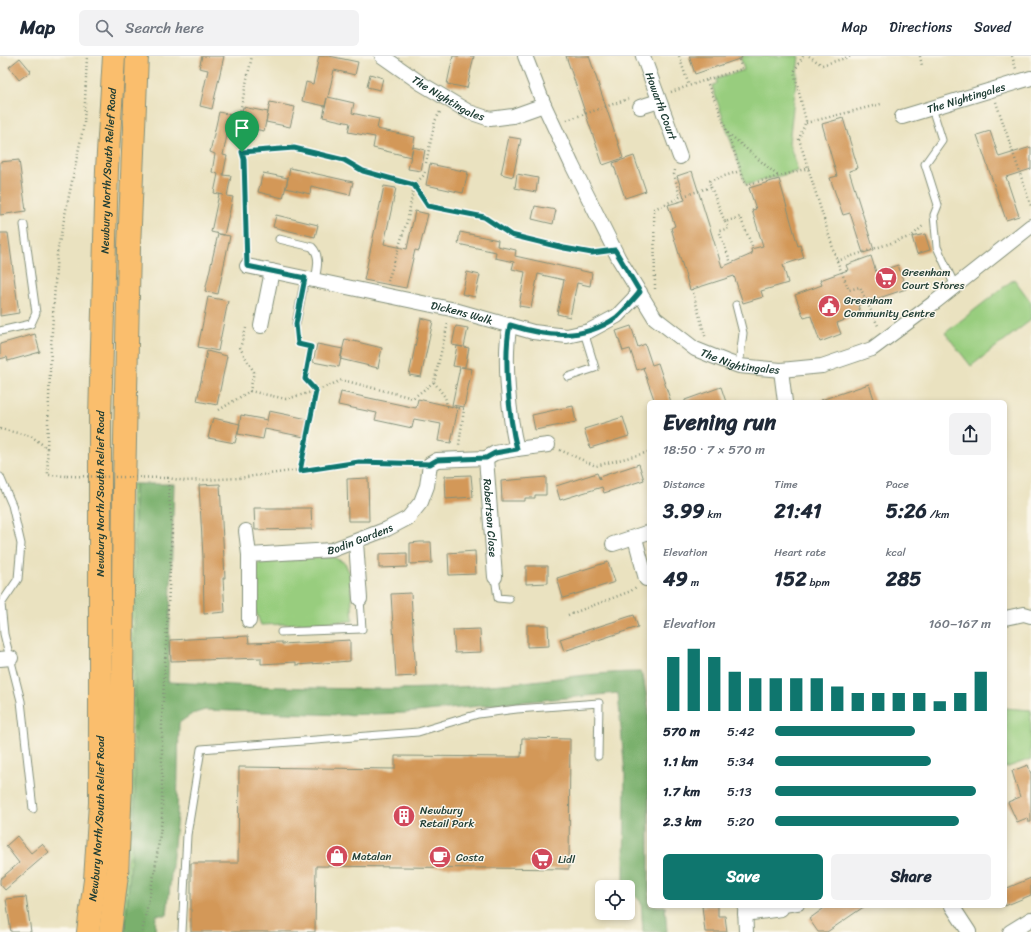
<!DOCTYPE html>
<meta charset="utf-8">
<style>
:root{--surface:#fff;--page:#f2f2f3;--text:#1f2937;--muted:#747a83;--line:#e0e1e3;--accent:#0f766e}
body{margin:0;font-family:Sriracha,sans-serif;background:var(--page);color:var(--text);height:100vh;display:flex;flex-direction:column;font-size:15px;white-space:nowrap}
*{box-sizing:border-box;margin:0}
p{font-size:13px;color:var(--muted)}
.icon{flex:none;width:22px;height:22px;fill:none;stroke:currentColor;stroke-width:2;stroke-linecap:round;stroke-linejoin:round}
.map{position:relative;flex:1;overflow:hidden}
.details{position:absolute;left:647px;top:344px;width:360px;height:508px;display:flex;flex-direction:column;background:var(--surface);border-radius:6px;box-shadow:0 2px 6px #0003}
.details>*{flex:none}
.buttons{position:absolute;left:595px;top:824px;display:grid;gap:8px}
.buttons a{display:grid;place-items:center;width:40px;height:40px;border-radius:6px;background:var(--surface);box-shadow:0 2px 6px #0003;font-size:20px}
.pin{position:absolute;display:grid;place-items:center;width:34px;height:34px;color:#fff;margin:-41px -17px;border-radius:50% 50% 50% 0;rotate:-45deg;box-shadow:0 0 4px #0007}
.pin .icon{rotate:45deg}
.round{display:grid;place-items:center;flex:none;width:42px;height:42px;border-radius:6px;background:var(--page)}
.head{display:flex;align-items:center;justify-content:space-between;height:68px;padding:0 16px}
h1{font-size:22px;font-weight:700;line-height:30px}
.metrics{display:grid;grid-template-columns:repeat(3,1fr);gap:6px;height:68px;padding:4px 16px}
.metrics div{display:grid;align-content:center}
.metrics b{font-size:20px;font-weight:700}
.metrics small{font-size:11px;font-weight:400}
.metrics p{font-size:11px}
.chart{height:112px;padding:8px 16px}
.chart p{display:flex;justify-content:space-between}
.chart svg{width:100%;height:72px;margin-top:4px;stroke:var(--accent);stroke-width:6}
.cta{display:flex;gap:8px;margin-top:auto;padding:8px 16px}
.cta a{flex:1;height:46px;border-radius:6px;background:var(--accent);color:#fff;font-size:16px;font-weight:700;line-height:46px;text-align:center}
.cta a+a{background:var(--page);color:var(--text)}
ul{padding:0 16px;list-style:none;font-size:13px}
li{display:grid;grid-template-columns:64px 48px 1fr;align-items:center;height:30px}
li i{height:10px;border-radius:5px;background:var(--accent)}
header{display:flex;align-items:center;gap:24px;box-sizing:border-box;height:56px;padding:0 20px;background:var(--surface);border-bottom:1px solid var(--line)}
header strong{font-size:19px}
nav{display:flex;gap:22px;margin-inline-start:auto;font-size:14px}
.search{width:280px;height:36px;background:var(--page);display:flex;align-items:center;gap:10px;box-sizing:border-box;padding:0 14px;border-radius:6px;color:var(--muted);font-size:15px}
.map>svg:first-child{display:block}
.green{fill:#98cd7e;stroke:#5c8559}
.forest{fill:#7ab06d;stroke:#4c7650}
.building{fill:#d39859}
.lines{fill:none;stroke-linecap:round;stroke-linejoin:round}
.service-casing{stroke:#84907a;stroke-width:9}
.minor-casing{stroke:#84907a;stroke-width:16}
.trunk-casing{stroke:#84907a;stroke-width:24}
.path{stroke:#84907a;stroke-width:2.5;stroke-dasharray:1 3;stroke-linecap:butt}
.service{stroke:#fff;stroke-width:7}
.minor{stroke:#fff;stroke-width:14}
.trunk{stroke:#fabe6d;stroke-width:22}
.path-bridge{stroke:#84907a;stroke-width:2.5;stroke-dasharray:1 3;stroke-linecap:butt}
.route-casing{stroke:#fff;stroke-width:8}
.route{stroke:#0f766e;stroke-width:5}
.labels{text-anchor:middle;stroke-width:3;stroke-linejoin:round;paint-order:stroke}
.street-label{font-size:11px;fill:#1f3d34;stroke:#fbf7ec}
.poi-label{font-size:11px;fill:#1f3d34;stroke:#fbf7ec;text-anchor:start}
</style>
<header>
<strong>Map</strong>
<div class="search"><svg class="icon" aria-label="search" viewBox="0 0 24 24"><circle cx="10" cy="10" r="6"/><path d="M15 15l6 6"/></svg>Search here</div>
<nav><a>Map</a><a>Directions</a><a>Saved</a></nav>
</header>
<div class="map">
<svg width="1031" height="876" viewBox="0 0 1031 876">
<rect width="100%" height="100%" fill="#fbf7ec"/>
<filter id="ink" filterUnits="userSpaceOnUse"><feTurbulence type="fractalNoise" baseFrequency=".025" numOctaves="2"/><feDisplacementMap in="SourceGraphic" scale="8" xChannelSelector="R" yChannelSelector="G"/><feConvolveMatrix kernelMatrix="1 2 1 2 8 2 1 2 1" color-interpolation-filters="sRGB"/></filter>
<filter id="wash" filterUnits="userSpaceOnUse"><feTurbulence type="fractalNoise" baseFrequency=".012" numOctaves="4" result="noise"/><feDisplacementMap in="SourceGraphic" scale="16" xChannelSelector="R" yChannelSelector="G"/><feGaussianBlur stdDeviation="0.9" result="paint"/><feColorMatrix in="noise" values="0 0 0 0 0 0 0 0 0 0 0 0 0 0 0 0 0 1.4 0 .05"/><feComposite in="paint" operator="in"/></filter>
<g filter="url(#wash)">
<rect width="100%" height="100%" fill="#eae2c0"/>
<path class="green" d="M740,0H799L789,87L798,115L746,129L712,30L717,27L716,23L744,14Z
M1014,223L1031,246V264L971,310L945,277Z
M131,428H135L136,692L135,754L126,866L125,876H120L131,754L132,707Z
M333,501L345,507L350,518L353,565L261,569L252,546L253,512L260,505Z
M1005,652L1031,654V703L1005,712Z"/>
<path class="forest" d="M135,428H174L168,626C275,631 383,637 489,629C539,626 589,616 640,616L643,620L649,653V850H665L667,876H643L641,846L630,835L624,824L625,718L618,637L405,657L341,659L205,654L192,658L179,667L177,759L167,859H156L155,876H125L135,754Z"/>
<g id="blocks">
<path class="building" d="M202,0H224L212,53L200,50L208,14L199,12Z
M319,0H329L358,6L355,19L334,14L328,41L354,47L352,57L379,63L377,73L415,81L411,101L373,92L375,81L348,76L350,67L323,61L327,42L325,50L302,45L306,26L313,28Z
M453,0H474L467,32L447,28Z
M566,0H589L623,102L603,109Z
M689,0H741L742,2L695,18Z
M20,2L31,15L19,24L9,11Z
M370,18L383,22L380,34L367,31Z
M270,46L295,51L290,71L266,66Z
M243,51L268,56L264,75L239,70Z
M219,56L231,59L223,99L227,100L223,119L231,120L227,140L233,141L224,179L211,176L219,138L223,139L214,137L218,118L212,116L215,98L210,96Z
M843,62L858,112L849,115L874,194L863,197L850,157L843,159L830,122L837,120L822,68Z
M990,75L999,101L1031,91V113L1006,121L1019,160L1006,164L977,79Z
M509,81L521,83L513,121L501,118Z
M413,91L425,94L421,115L408,113Z
M634,100L646,135L625,142L613,107Z
M19,104L26,155L0,159V106Z
M430,108L468,116L463,137L426,129Z
M290,112L353,126L350,139L311,130L310,138L286,132Z
M692,115L722,211L752,198L751,193L763,190L752,154L756,153L749,132L779,123L798,190L800,189L804,202L783,209L788,227L761,235L763,241L743,247L734,220L690,234L671,172L675,170L668,149L685,144L677,120Z
M263,117L288,122L283,142L258,136Z
M517,118L538,122L536,136L515,132Z
M384,130L396,132L384,188L407,193L415,155L428,158L419,195L415,194L406,232L364,224Z
M535,150L556,154L553,168L532,163Z
M276,159L318,169L315,181L273,171Z
M460,176L498,184L497,190L516,194L515,200L592,217L590,230L577,227L570,261L557,258L564,224L538,218L531,252L519,250L525,216L512,213L514,206L495,202L496,196L458,188Z
M0,177H8L19,257L0,260Z
M218,178L230,180L218,238L205,235Z
M925,178L930,194L917,198L912,181Z
M871,200L876,216L898,209L906,233L858,249L861,258L837,267L841,278L820,286L811,260L804,262L795,239L822,229L820,224L848,214L846,209Z
M467,216L480,219L475,241L462,238Z
M208,241L228,245L218,295L198,291Z
M421,262L433,265L421,321L409,319Z
M456,270L468,272L464,291L469,292L465,311H461L472,313L464,351L452,349L460,311L453,310L457,290L463,291L452,289Z
M631,270L638,291L645,288L652,309L658,307L671,346H655L643,312L645,311L637,314L630,293L623,295L616,275Z
M35,278L40,296L8,305L7,301L0,303V288Z
M345,283L382,292L378,312L340,303Z
M317,288L343,293L339,311L313,306Z
M207,295L227,300L217,349L197,345Z
M869,328L875,346H821V344Z
M721,331L726,346H685V344Z
M341,336L416,352L418,343L458,352L451,387L438,385L441,368L414,363L412,372L375,364L377,357L338,349Z
M573,350L576,366L535,374L532,359Z
M269,355L308,363L304,381L265,373L263,383L238,378L241,359L267,364L266,369Z
M623,361L629,380L590,392L584,373Z
M213,362L240,368L235,387L208,382Z
M639,408L644,424L604,437L602,431L560,444L556,430L597,417L600,424L599,421Z
M471,419L473,441L446,443L445,420Z
M546,421V439H535V442H525V445H502L501,425Z
M368,422L369,465H348L347,423Z
M220,428L225,522H223L225,556L204,558L203,501L199,429Z
M254,452H311L312,473L255,474Z
M420,486H431L432,507L410,508V487Z
M475,495L476,518L449,519L448,497Z
M407,497V511L379,512V498Z
M608,506L615,526L563,542L557,522Z
M526,510H548V527L526,528Z
M411,537L416,620L396,621L391,538Z
M634,559L638,571L564,595L560,583Z
M527,569H548L549,590L527,591Z
M480,573L481,596L455,597L453,574Z
M248,580L249,587L282,586V588L350,584V605L296,609V606L261,608V602L171,605L170,584Z
M522,682L570,683L569,813L316,810L315,876H191V807H238L239,711L395,713V700L521,701Z
M1028,709L1031,718V766H1028L1027,762L1017,766L1008,746L1020,741L1012,715Z
M17,780L31,797L42,788L49,796L5,834L0,828V823L19,807L6,790Z
M1031,822V839L1005,850V833Z
M26,841L31,876H11L6,843Z
M702,850H718V860H725L727,876H705Z
M827,850H865L827,876H818L809,863Z"/>
</g>
</g>
<g filter="url(#ink)">
<use href="#blocks" fill-opacity="0" stroke="#84907a" stroke-width="1"/>
<g class="lines">
<g class="service-casing">
<path id="service" d="M932,52L942,84L925,108L938,149L934,159L937,191L955,230
M279,183L312,191C321,200 317,213 315,224
M736,249L743,277L739,310
M296,268L305,222
M0,275L31,268L36,257L24,169
M568,321L595,312L584,276
M0,421L12,449L21,488L18,523L1,548L4,578L21,645L33,753
M495,521L498,542L509,543
M281,576L362,573L360,543
M781,853L800,850
M182,876L187,779L201,693L418,676L478,658L517,653L599,647L598,700"/>
</g>
<g class="minor-casing">
<g id="minor">
<path id="s1" d="M382,0L422,28L469,56L490,63L513,60L544,49"/>
<path id="s2" d="M525,0L544,49L572,109L619,203L655,262L695,293L725,305L739,310L781,314L822,310L872,293L935,246L1031,170"/>
<path id="s3" d="M643,0L680,101"/>
<path d="M640,51L659,45"/>
<path id="s4" d="M902,61L1031,22"/>
<path id="s5" d="M247,210L451,253L533,276L567,280L589,275L617,260L640,236"/>
<path d="M261,270L272,215"/>
<path d="M781,314L785,346"/>
<path d="M517,393L548,389"/>
<path id="s6" d="M486,402L495,521"/>
<path d="M246,475L249,499"/>
<path d="M635,482L646,523"/>
<path d="M356,486L360,543"/>
<path d="M613,488L649,476"/>
<path d="M1005,562L1024,558L1031,560"/>
<path id="s7" d="M249,565V499L332,494L387,473L408,462L421,446L427,430L430,408L437,404L486,402L495,397L517,393C509,363 503,299 510,269"/>
<path d="M0,603L11,602"/>
<path d="M745,850L746,876"/>
<path d="M952,850L969,876"/>
<path d="M745,858L781,853"/>
<path d="M1010,876L1031,863"/>
</g>
</g>
<g class="trunk-casing">
<g id="trunk">
<path id="s8" d="M88,876L95,824L100,747V361L107,113L114,0"/>
<path d="M110,876L117,819L121,729L124,432L129,192L137,0"/>
</g>
</g>
<path class="path" d="M679,0L689,30
M738,0L742,13L706,24L718,51L746,129L809,112
M803,0L794,16L806,65L799,83L837,205L912,180L924,169
M809,0L822,9L852,0
M920,0L922,10
M1012,0L1016,13
M671,36L706,24
M996,46L1031,150
M567,64L628,43
M806,67L881,48
M728,77L778,120
M242,96L294,91L344,103L363,115L414,129L428,150L485,161L511,179L564,192L592,197L599,196
M426,107L435,65L440,56
M675,114L674,118L680,141
M711,131L725,166L740,161L753,192
M725,166L729,172L719,175L731,207
M247,197L244,103L237,70L252,0
M837,205L849,234L860,231L879,272
M388,225L408,162L414,129L424,119L425,116
M655,233L654,153L679,142L680,141L711,131L709,125L740,115
M692,233L706,283
M246,272L240,292L254,316L250,335L286,343L316,335L305,323L311,291L299,288L297,278
M434,326L445,341L447,350L464,353L459,389
M219,354L250,335
M0,373L31,380L47,392L48,419L67,420
M47,392L51,291L57,197L84,68L87,0
M560,394L596,410L649,396
M300,415L316,335L342,324L413,342L434,326L448,267
M568,559L631,535L636,531
M142,876L155,814L162,763V662L172,476L168,422L185,425L239,422L359,406L415,408"/>
<use href="#service" class="service"/>
<use href="#minor" class="minor"/>
<use href="#trunk" class="trunk"/>
<path class="path-bridge" d="M67,420L168,422"/>
</g>
</g>
<g class="lines" filter="url(#ink)">
<g class="route-casing">
<path id="route" d="M294,92L344,104L363,115L414,129L428,150L484,161L511,179L564,192L592,197L615,194L640,236C633,244 625,254 617,261C583,285 548,281 510,269C503,299 509,363 517,393L495,397L486,402L437,404L430,408L359,406L300,415L316,335L305,323L311,291L298,288L296,268L305,222L247,210L244,103L242,96Z"/>
</g>
<use href="#route" class="route"/>
</g>
<defs>
<g id="supermarket-disc" transform="scale(1.15)"><circle r="9.5" fill="#d1495b" stroke="#fbf7ec"/><path d="M-6-5.5h2.5l.6 2H6L4.5 2H-2.5L-4.4-4H-6ZM-1.5 3.2a1.3 1.3 0 1 0 .1 0ZM3 3.2a1.3 1.3 0 1 0 .1 0Z" fill="#fff"/></g>
<g id="civic-disc" transform="scale(1.15)"><circle r="9.5" fill="#d1495b" stroke="#fbf7ec"/><path d="M-.6-6.5H3V-4.5H.6V-3L4-1V1h2V6H-6V1h2V-1L-.6-3ZM-1.2 2.5V6h2.4V2.5Z" fill="#fff"/></g>
<g id="building-disc" transform="scale(1.15)"><circle r="9.5" fill="#d1495b" stroke="#fbf7ec"/><path d="M-4-6H4V6H1V3H-1V6H-4ZM-2.5-4.3h1.7v1.8h-1.7ZM.8-4.3h1.7v1.8H.8ZM-2.5-1h1.7V.8h-1.7ZM.8-1h1.7V.8H.8Z" fill="#fff"/></g>
<g id="shop-disc" transform="scale(1.15)"><circle r="9.5" fill="#d1495b" stroke="#fbf7ec"/><path d="M-5-2.5h2.3a2.7 3.5 0 0 1 5.4 0H5L5.5 6h-11ZM-1.5-2.5h3a1.5 2.3 0 0 0-3 0Z" fill="#fff"/></g>
<g id="cafe-disc" transform="scale(1.15)"><circle r="9.5" fill="#d1495b" stroke="#fbf7ec"/><path d="M-5.5-4.5H6V0H3Q3 3.5 0 3.5H-2.5Q-5.5 3.5-5.5 0ZM3-3.2v2h1.7v-2ZM-6 4.5H4V6H-6Z" fill="#fff"/></g>
</defs>
<g fill-rule="evenodd">
<use href="#supermarket-disc" x="886" y="222"/>
<use href="#civic-disc" x="829" y="250"/>
<use href="#building-disc" x="404" y="760"/>
<use href="#shop-disc" x="337" y="800"/>
<use href="#cafe-disc" x="440" y="801"/>
<use href="#supermarket-disc" x="542" y="803"/>
</g>
<g class="labels">
<g class="street-label">
<text dy="4" stroke="none"><textPath href="#s1" startOffset="79">The Nightingales</textPath></text>
<text dy="4" stroke="none"><textPath href="#s4" startOffset="67">The Nightingales</textPath></text>
<text dy="4" stroke="none"><textPath href="#s3" startOffset="53">Howarth Court</textPath></text>
<text dy="4" stroke="none"><textPath href="#s8" startOffset="762">Newbury North/South Relief Road</textPath></text>
<text dy="4" stroke="none"><textPath href="#s5" startOffset="220">Dickens Walk</textPath></text>
<text dy="4" stroke="none"><textPath href="#s2" startOffset="391">The Nightingales</textPath></text>
<text dy="4" stroke="none"><textPath href="#s8" startOffset="439">Newbury North/South Relief Road</textPath></text>
<text dy="4" stroke="none"><textPath href="#s6" startOffset="60">Robertson Close</textPath></text>
<text dy="4" stroke="none"><textPath href="#s7" startOffset="179">Bodin Gardens</textPath></text>
<text dy="4" stroke="none"><textPath href="#s8" startOffset="114">Newbury North/South Relief Road</textPath></text>
</g>
<g class="poi-label">
<text x="902" y="220">Greenham<tspan x="902" dy="13">Court Stores</tspan></text>
<text x="844" y="248">Greenham<tspan x="844" dy="13">Community Centre</tspan></text>
<text x="420" y="758">Newbury<tspan x="420" dy="13">Retail Park</tspan></text>
<text x="352" y="804">Matalan</text>
<text x="456" y="805">Costa</text>
<text x="558" y="807">Lidl</text>
</g>
</g>
</svg>
<div class="buttons">
<a><svg class="icon" aria-label="locate" viewBox="0 0 24 24"><circle cx="12" cy="12" r="6"/><path d="M12 2v4M12 18v4M2 12h4M18 12h4"/></svg></a>
</div>
<div class="pin" style="left:242px;top:96px;background:#1e9e55"><svg class="icon" aria-label="arrive" viewBox="0 0 24 24"><path d="M6 21V4h12l-3 4 3 4H6"/></svg></div>
<section class="details">
<div class="head"><div><h1>Evening run</h1><p>18:50 · 7 × 570 m</p></div><a class="round"><svg class="icon" aria-label="share" viewBox="0 0 24 24"><path d="M12 15V3M7 8l5-5 5 5M5 13v7h14v-7"/></svg></a></div>
<div class="metrics">
<div><p>Distance</p><b>3.99<small> km</small></b></div>
<div><p>Time</p><b>21:41</b></div>
<div><p>Pace</p><b>5:26<small> /km</small></b></div>
</div>
<div class="metrics">
<div><p>Elevation</p><b>49<small> m</small></b></div>
<div><p>Heart rate</p><b>152<small> bpm</small></b></div>
<div><p>kcal</p><b>285</b></div>
</div>
<div class="chart"><p><span>Elevation</span>160–167 m</p>
<svg viewBox="0 0 160 44" preserveAspectRatio="none"><path d="M5 44V11M15 44V6M25 44V11M35 44V20M45 44V24M55 44V24M65 44V24M75 44V24M85 44V29M95 44V33M105 44V33M115 44V33M125 44V33M135 44V38M145 44V33M155 44V20"/></svg>
</div>
<ul>
<li><b>570 m</b>5:42<i style="width:65%"></i></li>
<li><b>1.1 km</b>5:34<i style="width:72%"></i></li>
<li><b>1.7 km</b>5:13<i style="width:93%"></i></li>
<li><b>2.3 km</b>5:20<i style="width:85%"></i></li>
</ul>
<div class="cta"><a>Save</a><a>Share</a></div>
</section>
</div>
